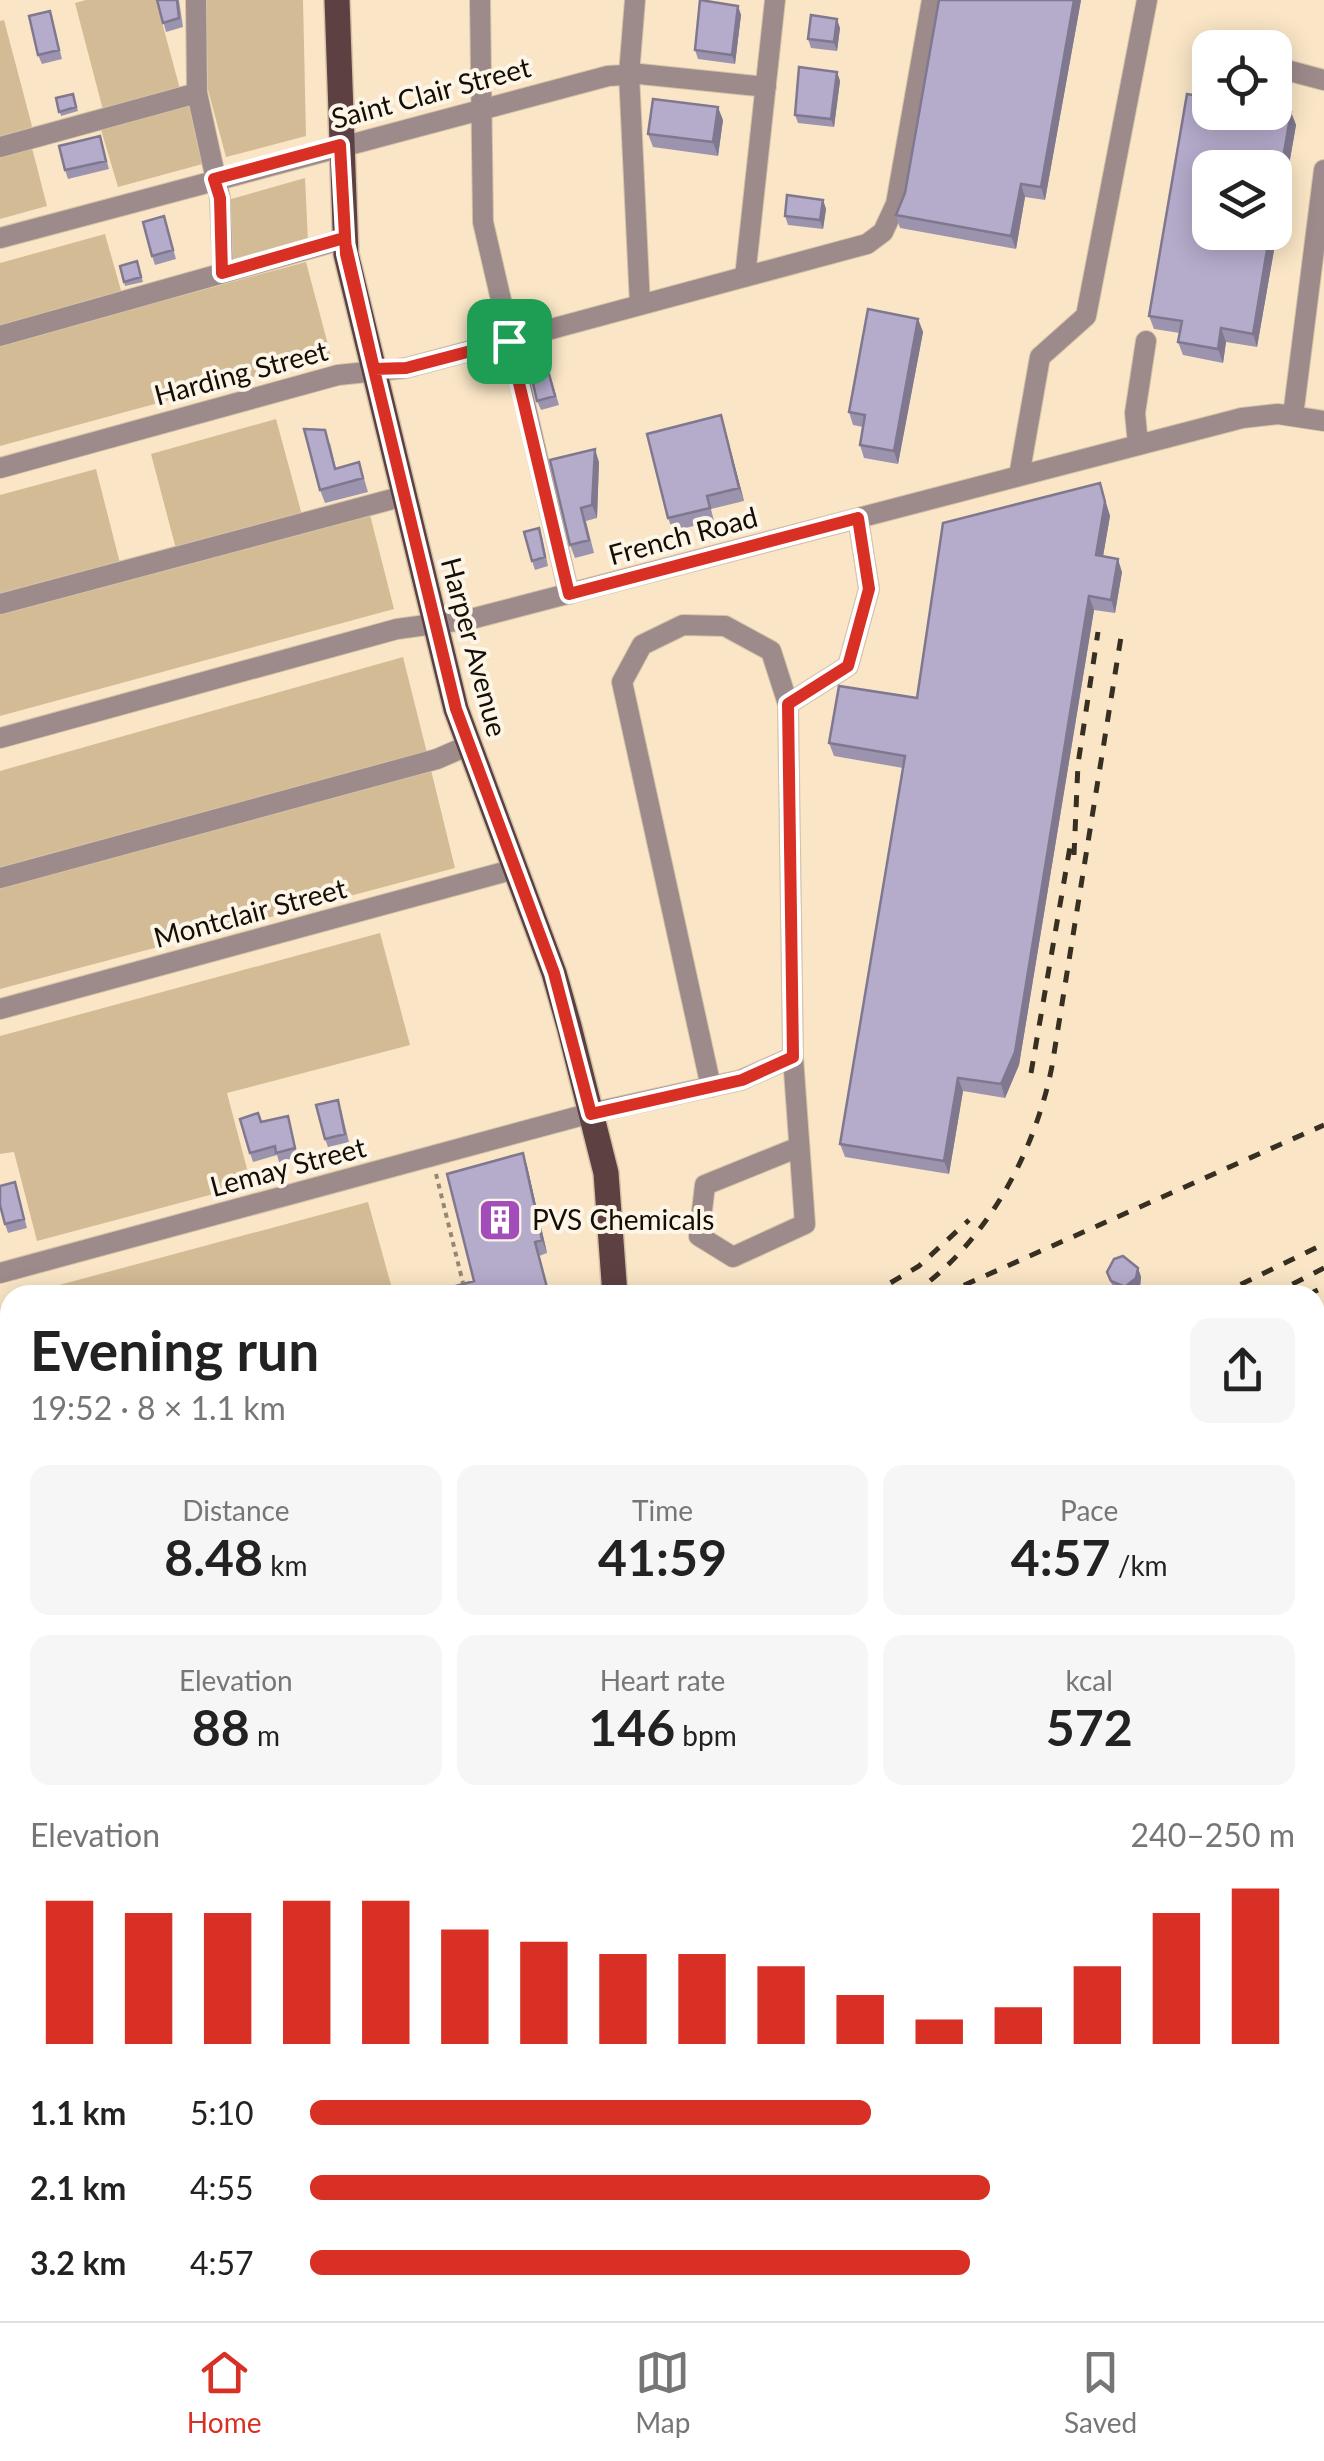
<!DOCTYPE html>
<meta charset="utf-8">
<style>
:root{--surface:#fff;--page:#f6f6f6;--text:#222;--muted:#767676;--line:#e0e0e0;--accent:#d93025}
body{margin:0;font-family:Lato,sans-serif;background:var(--page);color:var(--text);height:100vh;display:flex;flex-direction:column;font-size:38px;white-space:nowrap}
*{box-sizing:border-box;margin:0}
p{font-size:32px;color:var(--muted)}
.icon{flex:none;width:55px;height:55px;fill:none;stroke:currentColor;stroke-width:2;stroke-linecap:round;stroke-linejoin:round}
.map{position:relative;flex:1;overflow:hidden}
.sheet{position:absolute;left:0px;top:1285px;width:1325px;height:1038px;display:flex;flex-direction:column;background:var(--surface);border-radius:30px 30px 0 0;box-shadow:0 5px 25px #0003}
.sheet>*{flex:none}
.tools{position:absolute;left:1192px;top:30px;display:grid;gap:20px}
.tools a{display:grid;place-items:center;width:100px;height:100px;border-radius:20px;background:var(--surface);box-shadow:0 5px 25px #0003;font-size:50px}
.pin{position:absolute;display:grid;place-items:center;width:85px;height:85px;color:#fff;margin:-42px;border-radius:20px;box-shadow:0 5px 15px #0006}
.round{display:grid;place-items:center;flex:none;width:105px;height:105px;border-radius:20px;background:var(--page)}
.head{display:flex;align-items:center;justify-content:space-between;height:170px;padding:0 30px}
h1{font-size:55px;font-weight:700;line-height:75px}
.stats{display:grid;grid-template-columns:repeat(3,1fr);gap:15px;height:170px;padding:10px 30px}
.stats div{display:grid;align-content:center;border-radius:20px;background:var(--page);text-align:center}
.stats b{font-size:50px;font-weight:700}
.stats small{font-size:28px;font-weight:400}
.stats p{font-size:28px}
.chart{height:280px;padding:20px 30px}
.chart p{display:flex;justify-content:space-between}
.chart svg{width:100%;height:180px;margin-top:10px;stroke:var(--accent);stroke-width:6}
ul{padding:0 30px;list-style:none;font-size:32px}
li{display:grid;grid-template-columns:160px 120px 1fr;align-items:center;height:75px}
li i{height:25px;border-radius:12px;background:var(--accent)}
.tab-bar{display:flex;justify-content:space-around;align-items:center;height:140px;border-top:2px solid var(--line);background:var(--surface);font-size:28px;color:var(--muted)}
.tab-bar a{display:grid;justify-items:center;gap:5px}
.tab-bar .current{color:var(--accent)}
.map>svg:first-child{display:block}
.green{fill:#d3bb95}
.lines{fill:none;stroke-linecap:round;stroke-linejoin:round}
.minor-casing{stroke:#d5c3a7;stroke-width:22}
.major-casing{stroke:#d5c3a7;stroke-width:28}
.highway-casing{stroke:#d5c3a7;stroke-width:32}
.path{stroke:#958771;stroke-width:4;stroke-dasharray:5 5;stroke-linecap:butt}
.minor{stroke:#9d8b8c;stroke-width:20}
.major{stroke:#5d4142;stroke-width:25}
.highway{stroke:#462729;stroke-width:30}
.rail{stroke:#372f21;stroke-width:5;stroke-dasharray:12 12;stroke-linecap:butt}
.wall{fill:#9c94af}
.shaded-wall{fill:#7f788f}
.building{fill:#b5accc;stroke:#7f788f;stroke-width:2.5}
.route-casing{stroke:#fff;stroke-width:20}
.route{stroke:#d93025;stroke-width:12}
.labels{text-anchor:middle;stroke-width:8;stroke-linejoin:round;paint-order:stroke}
.street-label{font-size:28px;fill:#140e04;stroke:#fdf5e8}
.poi-label{font-size:28px;fill:#140e04;stroke:#fdf5e8;text-anchor:start}
</style>
<div class="map">
<svg width="1324" height="2321" viewBox="0 0 1324 2321">
<rect width="100%" height="100%" fill="#fae6c6"/>
<path class="green" d="M86,0H156L180,89L191,86L210,162L118,187L96,113L103,110L75,3Z
M206,0H303L306,136L226,157L208,90Z
M4,20L33,130L0,138V21Z
M31,144L47,206L0,219V152Z
M305,178L308,241L231,263V199Z
M105,234L122,294L0,328V263Z
M306,262L331,356L0,446V345Z
M276,419L302,515L176,549L151,454Z
M96,469L121,567L0,598V495Z
M370,515L394,609L0,716V614Z
M403,657L427,753L0,870V771Z
M431,770L455,868L0,989V888Z
M380,933L410,1045L227,1093L251,1184L37,1241L14,1152L0,1154V1036Z
M368,1202L393,1292L22,1295Z
M1315,2051L1324,2053V2321H844L842,2313L1315,2312Z"/>
<g class="lines">
<g class="minor-casing">
<path id="minor" d="M196,0L197,93L220,198L223,273
M480,0L483,222L569,594
M635,0L629,74L640,305
M1275,67L1324,80
M0,147L197,93
M0,238L608,76L640,74L766,87
M745,277L775,0
M0,336L344,239
M1293,416L1324,170
M1138,445L1135,413L1146,341
M0,468L338,375L406,368L867,244L883,232L896,204L932,0
M1019,476L1040,357L1086,316L1147,0
M0,604L404,496
M0,738L397,629L471,619L1242,418L1278,414L1324,421
M0,878L437,759L467,746
M0,1009L515,869
M793,1057L805,1224L733,1257L699,1236L705,1185L799,1147
M711,1087L622,682L642,645L683,625L725,626L771,651L788,704
M0,1273L591,1113L741,1080L793,1057L788,704L848,666L869,589L858,518
M1315,1385L1324,1387
M0,1408L10,1405
M1315,1604L1324,1606
M1315,2028L1324,2029
M0,2279L10,2293
M23,2312L28,2321
M288,2312L294,2321
M578,2321L614,2312"/>
</g>
<g class="major-casing">
<path id="major" d="M337,0L346,254L456,709L554,973L569,1026L606,1173L615,1295
M802,2312L804,2321"/>
</g>
<g class="highway-casing">
<path id="highway" d="M0,2007L10,2019
M0,2075L10,2091
M0,2150L10,2167
M104,2312L109,2321
M168,2312L175,2321
M247,2312L254,2321"/>
</g>
<path class="path" d="M436,1174L463,1283
M1315,2102L1324,2104
M1315,2168L1324,2157
M1315,2278L1324,2281
M1270,2321L1275,2312"/>
<use href="#minor" class="minor"/>
<use href="#major" class="major"/>
<use href="#highway" class="highway"/>
<path class="rail" d="M1074,855L1078,764L1098,632
M1031,1073L1071,841
M870,1295L919,1266L969,1220
M911,1295C986,1244 1035,1153 1052,1066L1121,637
M942,1295L1324,1125
M1219,1295L1324,1244
M1271,1295L1324,1268
M1307,1295L1324,1287
M1315,1314L1324,1310
M0,1713L10,1707"/>
</g>
<path class="wall" d="M157,0H179L183,27L166,32Z
M939,0H1081L1045,200L1025,197L1016,249L900,228L896,215L905,193Z
M738,6L741,15L735,64L698,59L695,50Z
M50,11L62,59L42,64L38,55Z
M840,28L837,51L811,48L808,39Z
M837,72L840,81L834,127L798,123L795,115Z
M73,94L78,111L61,116L56,98Z
M1291,112L1296,125L1257,347L1226,342L1223,363L1183,355L1178,342L1180,333L1154,329L1149,316Z
M723,120L718,156L653,147L648,134Z
M100,136L109,169L68,179L65,170Z
M823,200L826,209L823,229L788,225L785,216Z
M164,216L176,259L155,265L152,256Z
M137,261L143,282L125,286L120,266Z
M918,319L923,332L898,464L864,458L860,445L863,427L853,425L849,412Z
M547,365L559,405L541,410L537,401Z
M721,415L744,501L711,509L714,521L673,531L668,518Z
M330,443L336,468L363,475L368,492L325,503L320,490Z
M550,460L599,462L597,518L586,521L594,553L575,558L570,545Z
M1100,483L1110,516L1103,556L1122,572L1115,613L1094,610L1019,1065L1005,1098L963,1091L949,1174L845,1157L840,1144L903,768L834,756L829,743L917,698Z
M542,537L548,566L535,570L532,561Z
M341,1109L349,1142L328,1147L325,1139Z
M288,1116L298,1157L279,1162L277,1155L253,1162L250,1153L261,1122Z
M527,1166L547,1253L474,1281Z
M15,1182L27,1228L8,1233L5,1224Z
M1138,1268L1141,1277L1140,1287L1129,1295L1114,1290L1107,1272Z"/>
<path class="shaded-wall" d="M1074,0H1081L1045,200L1041,187Z
M738,6L741,15L735,64L732,55Z
M837,19L840,28L837,51L834,42Z
M837,72L840,81L834,127L831,119Z
M718,107L723,120L718,156L713,142Z
M1291,112L1296,125L1257,347L1253,334L1270,232H1275V205Z
M1021,184L1025,197L1016,249L1011,236Z
M823,200L826,209L823,229L820,220Z
M918,319L923,332L898,464L894,451Z
M1221,328L1226,342L1223,363L1218,349Z
M721,415L725,428L744,501L739,488Z
M595,449L599,462L597,518L592,505Z
M1100,483L1110,516L1101,568L1096,555Z
M1118,559L1122,572L1115,613L1111,600Z
M1089,596L1094,610L1019,1065L1005,1098L1001,1084Z
M958,1078L963,1091L949,1174L944,1161Z
M523,1153L527,1166L547,1253L542,1240Z
M1138,1268L1141,1277L1140,1287L1128,1295L1125,1287Z
M1322,1451L1324,1457V1476L1318,1508L1315,1500V1486Z"/>
<path class="building" d="M157,0H177L179,18L163,23Z
M700,0L738,6L732,55L695,50Z
M939,0H1074L1041,187L1021,184L1011,236L896,215L905,193Z
M50,11L59,50L38,55L29,16Z
M811,15L837,19L834,42L808,39Z
M799,67L837,72L831,119L795,115Z
M73,94L76,107L59,112L56,98Z
M1187,94L1210,98V112H1275V110L1291,112L1275,205V168H1210V232H1270L1253,334L1221,328L1218,349L1178,342L1182,321L1149,316Z
M653,99L718,107L713,142L648,134Z
M100,136L106,161L65,170L59,146Z
M787,195L823,200L820,220L785,216Z
M164,216L173,250L152,256L143,222Z
M137,261L141,277L124,282L120,266Z
M868,309L918,319L894,451L860,445L865,415L849,412Z
M544,356L555,396L537,401L528,361Z
M721,415L739,488L707,496L710,508L668,518L647,434Z
M304,429L325,430L335,469L359,462L363,478L320,490Z
M595,449L592,505L581,508L589,540L570,545L550,460Z
M1100,483L1105,502L1096,555L1118,559L1111,600L1089,596L1015,1052L1001,1084L958,1078L944,1161L840,1144L905,756L829,743L839,686L917,698L943,523Z
M539,528L545,557L532,561L524,532Z
M338,1100L345,1134L325,1139L316,1105Z
M258,1113L261,1122L288,1116L295,1148L276,1153L275,1146L250,1153L240,1119Z
M523,1153L542,1240L535,1242L549,1295H423L474,1281L447,1174Z
M15,1182L24,1219L5,1224L0,1205V1186Z
M1123,1256L1138,1268L1136,1278L1125,1287L1111,1281L1107,1272L1114,1259Z
M1046,1288H1056L1062,1295H1041Z
M1315,1450L1322,1451L1315,1486Z"/>
<g class="lines">
<g class="route-casing">
<path id="route" d="M509,341L406,368L374,369L344,238L222,273L220,198L214,179L340,145L346,254L456,709L554,973L591,1114L742,1080L793,1057L788,704L848,666L869,589L858,518L569,594L509,341"/>
</g>
<use href="#route" class="route"/>
</g>
<defs>
<g id="building-square" transform="scale(2.25)"><rect x="-9" y="-9" width="18" height="18" rx="4" fill="#a34dbb" stroke="#fdf5e8"/><path d="M-4-6H4V6H1V3H-1V6H-4ZM-2.5-4.3h1.7v1.8h-1.7ZM.8-4.3h1.7v1.8H.8ZM-2.5-1h1.7V.8h-1.7ZM.8-1h1.7V.8H.8Z" fill="#fff"/></g>
</defs>
<g fill-rule="evenodd">
<use href="#building-square" x="500" y="1220"/>
</g>
<g class="labels">
<g class="street-label">
<text transform="translate(431 93) rotate(-15)" y="10">Saint Clair Street</text>
<text transform="translate(241 373) rotate(-15)" y="10">Harding Street</text>
<text transform="translate(683 536) rotate(-15)" y="10">French Road</text>
<text transform="translate(474 647) rotate(75)" y="10">Harper Avenue</text>
<text transform="translate(250 913) rotate(-15)" y="10">Montclair Street</text>
<text transform="translate(288 1167) rotate(-15)" y="10">Lemay Street</text>
</g>
<g class="poi-label">
<text x="532" y="1230">PVS Chemicals</text>
</g>
</g>
</svg>
<div class="tools">
<a><svg class="icon" aria-label="locate" viewBox="0 0 24 24"><circle cx="12" cy="12" r="6"/><path d="M12 2v4M12 18v4M2 12h4M18 12h4"/></svg></a>
<a><svg class="icon" aria-label="layers" viewBox="0 0 24 24"><path d="M12 4l9 5-9 5-9-5zM3 14l9 5 9-5"/></svg></a>
</div>
<div class="pin" style="left:509px;top:341px;background:#1e9e55"><svg class="icon" aria-label="arrive" viewBox="0 0 24 24"><path d="M6 21V4h12l-3 4 3 4H6"/></svg></div>
<section class="sheet">
<div class="head"><div><h1>Evening run</h1><p>19:52 · 8 × 1.1 km</p></div><a class="round"><svg class="icon" aria-label="share" viewBox="0 0 24 24"><path d="M12 15V3M7 8l5-5 5 5M5 13v7h14v-7"/></svg></a></div>
<div class="stats">
<div><p>Distance</p><b>8.48<small> km</small></b></div>
<div><p>Time</p><b>41:59</b></div>
<div><p>Pace</p><b>4:57<small> /km</small></b></div>
</div>
<div class="stats">
<div><p>Elevation</p><b>88<small> m</small></b></div>
<div><p>Heart rate</p><b>146<small> bpm</small></b></div>
<div><p>kcal</p><b>572</b></div>
</div>
<div class="chart"><p><span>Elevation</span>240–250 m</p>
<svg viewBox="0 0 160 44" preserveAspectRatio="none"><path d="M5 44V9M15 44V12M25 44V12M35 44V9M45 44V9M55 44V16M65 44V19M75 44V22M85 44V22M95 44V25M105 44V32M115 44V38M125 44V35M135 44V25M145 44V12M155 44V6"/></svg>
</div>
<ul>
<li><b>1.1 km</b>5:10<i style="width:57%"></i></li>
<li><b>2.1 km</b>4:55<i style="width:69%"></i></li>
<li><b>3.2 km</b>4:57<i style="width:67%"></i></li>
</ul>
</section>
</div>
<nav class="tab-bar">
<a class="current"><svg class="icon" aria-label="home" viewBox="0 0 24 24"><path d="M3 11l9-7 9 7M6 9v11h12V9"/></svg>Home</a>
<a><svg class="icon" aria-label="map" viewBox="0 0 24 24"><path d="M3 6l6-2 6 2 6-2v14l-6 2-6-2-6 2zM9 4v14M15 6v14"/></svg>Map</a>
<a><svg class="icon" aria-label="saved" viewBox="0 0 24 24"><path d="M7 4h10v16l-5-4-5 4z"/></svg>Saved</a>
</nav>
